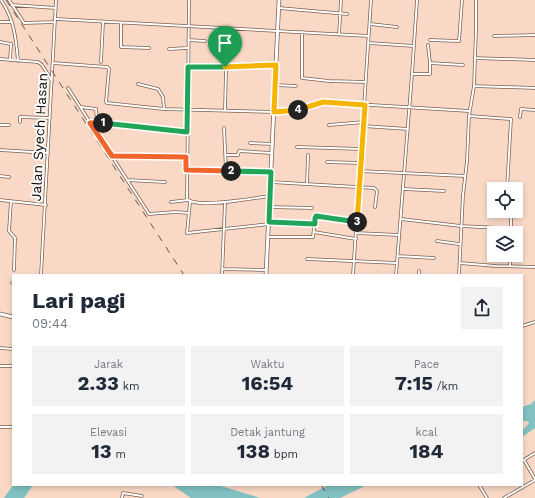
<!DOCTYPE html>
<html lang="id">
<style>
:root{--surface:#fff;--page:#f2f2f3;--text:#1f2937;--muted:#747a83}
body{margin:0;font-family:"Work Sans",sans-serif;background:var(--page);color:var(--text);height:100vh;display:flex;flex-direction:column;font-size:15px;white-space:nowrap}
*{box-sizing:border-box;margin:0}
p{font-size:13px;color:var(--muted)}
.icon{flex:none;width:22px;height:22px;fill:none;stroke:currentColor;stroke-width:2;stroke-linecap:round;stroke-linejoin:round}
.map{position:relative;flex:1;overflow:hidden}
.drawer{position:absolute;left:12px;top:274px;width:511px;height:212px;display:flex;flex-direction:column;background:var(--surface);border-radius:0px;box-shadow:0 2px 6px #0003}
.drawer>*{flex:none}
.buttons{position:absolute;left:487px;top:182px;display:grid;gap:8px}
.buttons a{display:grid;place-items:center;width:36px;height:36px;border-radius:0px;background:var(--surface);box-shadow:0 2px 6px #0003;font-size:20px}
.pin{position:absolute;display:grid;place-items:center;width:34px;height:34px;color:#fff;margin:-41px -17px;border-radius:50% 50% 50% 0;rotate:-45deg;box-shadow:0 0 4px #0007}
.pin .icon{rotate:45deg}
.km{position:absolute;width:20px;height:20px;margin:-10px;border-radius:50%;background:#222;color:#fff;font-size:11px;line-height:20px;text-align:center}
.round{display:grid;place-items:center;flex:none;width:42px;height:42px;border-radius:0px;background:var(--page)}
.headline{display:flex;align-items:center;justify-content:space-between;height:68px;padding:0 20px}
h1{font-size:22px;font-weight:700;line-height:30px}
.metrics{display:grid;grid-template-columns:repeat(3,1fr);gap:6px;height:68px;padding:4px 20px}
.metrics div{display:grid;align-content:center;border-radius:0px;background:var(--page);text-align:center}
.metrics b{font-size:20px;font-weight:700}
.metrics small{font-size:11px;font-weight:400}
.metrics p{font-size:11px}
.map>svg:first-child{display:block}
.water{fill:#82c1c2}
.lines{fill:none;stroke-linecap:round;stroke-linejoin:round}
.minor-casing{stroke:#7b604f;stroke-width:3.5}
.secondary-casing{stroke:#7b604f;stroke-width:4.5}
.minor{stroke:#fff;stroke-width:2}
.secondary{stroke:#fff;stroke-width:3}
.rail{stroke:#67554a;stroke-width:1;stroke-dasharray:7 7;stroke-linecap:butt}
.split-1-casing{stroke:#fff;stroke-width:8}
.split-2-casing{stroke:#fff;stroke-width:8}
.split-3-casing{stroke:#fff;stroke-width:8}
.split-4-casing{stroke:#fff;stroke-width:8}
.split-5-casing{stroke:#fff;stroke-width:8}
.split-1{stroke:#22a559;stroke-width:5}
.split-2{stroke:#f0652b;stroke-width:5}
.split-3{stroke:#22a559;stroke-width:5}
.split-4{stroke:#f5b400;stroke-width:5}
.split-5{stroke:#f5b400;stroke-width:5}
.labels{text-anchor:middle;stroke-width:3.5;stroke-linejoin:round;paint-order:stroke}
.street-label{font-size:14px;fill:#170c06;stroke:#fff}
</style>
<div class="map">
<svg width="535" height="498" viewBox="0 0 535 498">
<rect width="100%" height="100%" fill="#f9d9c6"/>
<path class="water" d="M535,400V428L522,437V431L529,423L527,421H522V407L531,404Z
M13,485H33L24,498H4Z
M172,485H218L260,498H191Z
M328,485H367L340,498H304Z"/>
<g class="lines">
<g class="minor-casing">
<path id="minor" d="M1,0C14,19 16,38 18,61
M9,0L24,23L55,22
M189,0L187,199C196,209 255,198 270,196
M12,5L56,8
M279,8L347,14
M56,19L369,36
M0,22H12
M121,23V47L149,48
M370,24L397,27
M302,32V78L329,81L366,82
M339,35L341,0
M494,36L535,35
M188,40L205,41
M430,40L459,41L462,0
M0,42L11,44L10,60
M369,43L414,46
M169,49L187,48
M475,58L535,60
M0,59L38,62L42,65L52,81
M101,62L103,22
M53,63L107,67L109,69L106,102L107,103L164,109L274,112L299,110L323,102L469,111
M430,63L463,65
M187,67L276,65
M412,74H430V63L428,45
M138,84L158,89L163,97L164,109
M275,85L296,86
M474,86L535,88
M68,88L149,214L175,212L189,213
M81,107L96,109L97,122
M225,110L227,29
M469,116L511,119L507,189
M520,117L521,109L535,110
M20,122V117L50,118
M90,123L187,131
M0,125H9
M329,125L364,122
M363,126L408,129
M224,128L226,171
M250,143L273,144
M297,147L362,149
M0,150L48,153
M225,155H238L239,151L272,153
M112,156L186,157
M327,162L361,163
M186,170L271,172
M360,171L465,176
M0,176L9,177
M127,180L165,182
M271,182L374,188L377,191L375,207
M307,184L308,155
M404,189L444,191
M0,200L46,205
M11,201L9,231L15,238L14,270
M171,202L188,200
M190,202L187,233L269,224
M269,207L312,208
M511,211V229
M401,219L461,226L519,229
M269,221L315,224
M314,232L356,239
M356,233L399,235
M268,237H313L315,218L316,216L357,223
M437,241L459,244
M398,256L434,258
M307,259L397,263
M460,263L496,266L535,267
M510,266V255
M222,269L266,270
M419,271V275
M41,275L56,0
M222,275L225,202
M353,275L371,0
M396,275L412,74L417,0
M459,275L463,195L467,161L469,116L474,86L476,30V0
M12,283H13
M522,326L535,322
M0,348L13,349
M0,366H13
M0,427H13
M524,460L535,479
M522,461L535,453
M479,485L487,498
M122,498L123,493L142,496
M504,498L535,480"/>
</g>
<g class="secondary-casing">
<path id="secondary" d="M266,275L279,0
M0,314L13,317"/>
</g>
<use href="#minor" class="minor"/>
<use href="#secondary" class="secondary"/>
<path class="rail" d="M6,0L184,275
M321,485L329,498"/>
</g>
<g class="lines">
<g class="split-1-casing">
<path id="split-1" d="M103,123L187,132L188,67H225"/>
</g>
<g class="split-2-casing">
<path id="split-2" d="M103,123H90L112,156L186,157V170L231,171"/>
</g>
<g class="split-3-casing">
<path id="split-3" d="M231,171L271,172L269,222L315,224V218L316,216L357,222"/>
</g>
<g class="split-4-casing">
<path id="split-4" d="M298,110L323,102L365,105L357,222"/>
</g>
<g class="split-5-casing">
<path id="split-5" d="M225,67L276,65L274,112L298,110"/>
</g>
<use href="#split-1" class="split-1"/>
<use href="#split-2" class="split-2"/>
<use href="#split-3" class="split-3"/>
<use href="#split-4" class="split-4"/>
<use href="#split-5" class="split-5"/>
</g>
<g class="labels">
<g class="street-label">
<text transform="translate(39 137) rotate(-87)" y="5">Jalan Syech Hasan</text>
</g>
</g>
</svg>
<div class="buttons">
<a><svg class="icon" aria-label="locate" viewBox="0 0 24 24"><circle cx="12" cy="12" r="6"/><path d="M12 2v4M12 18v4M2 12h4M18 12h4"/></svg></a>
<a><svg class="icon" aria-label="layers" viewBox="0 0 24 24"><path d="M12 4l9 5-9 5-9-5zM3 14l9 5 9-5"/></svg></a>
</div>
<div class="pin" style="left:225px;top:67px;background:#1e9e55"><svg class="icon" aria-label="arrive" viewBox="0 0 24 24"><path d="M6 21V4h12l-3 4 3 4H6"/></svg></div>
<b class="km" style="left:103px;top:123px">1</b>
<b class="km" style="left:231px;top:171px">2</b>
<b class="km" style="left:357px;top:222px">3</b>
<b class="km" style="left:298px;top:110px">4</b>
<section class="drawer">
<div class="headline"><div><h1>Lari pagi</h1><p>09:44</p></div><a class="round"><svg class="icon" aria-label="share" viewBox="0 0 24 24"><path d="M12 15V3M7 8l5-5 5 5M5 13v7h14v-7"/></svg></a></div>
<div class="metrics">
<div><p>Jarak</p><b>2.33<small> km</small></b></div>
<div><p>Waktu</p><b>16:54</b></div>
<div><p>Pace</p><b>7:15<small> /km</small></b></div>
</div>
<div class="metrics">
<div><p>Elevasi</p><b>13<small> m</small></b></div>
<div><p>Detak jantung</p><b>138<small> bpm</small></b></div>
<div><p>kcal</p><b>184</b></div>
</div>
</section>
</div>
